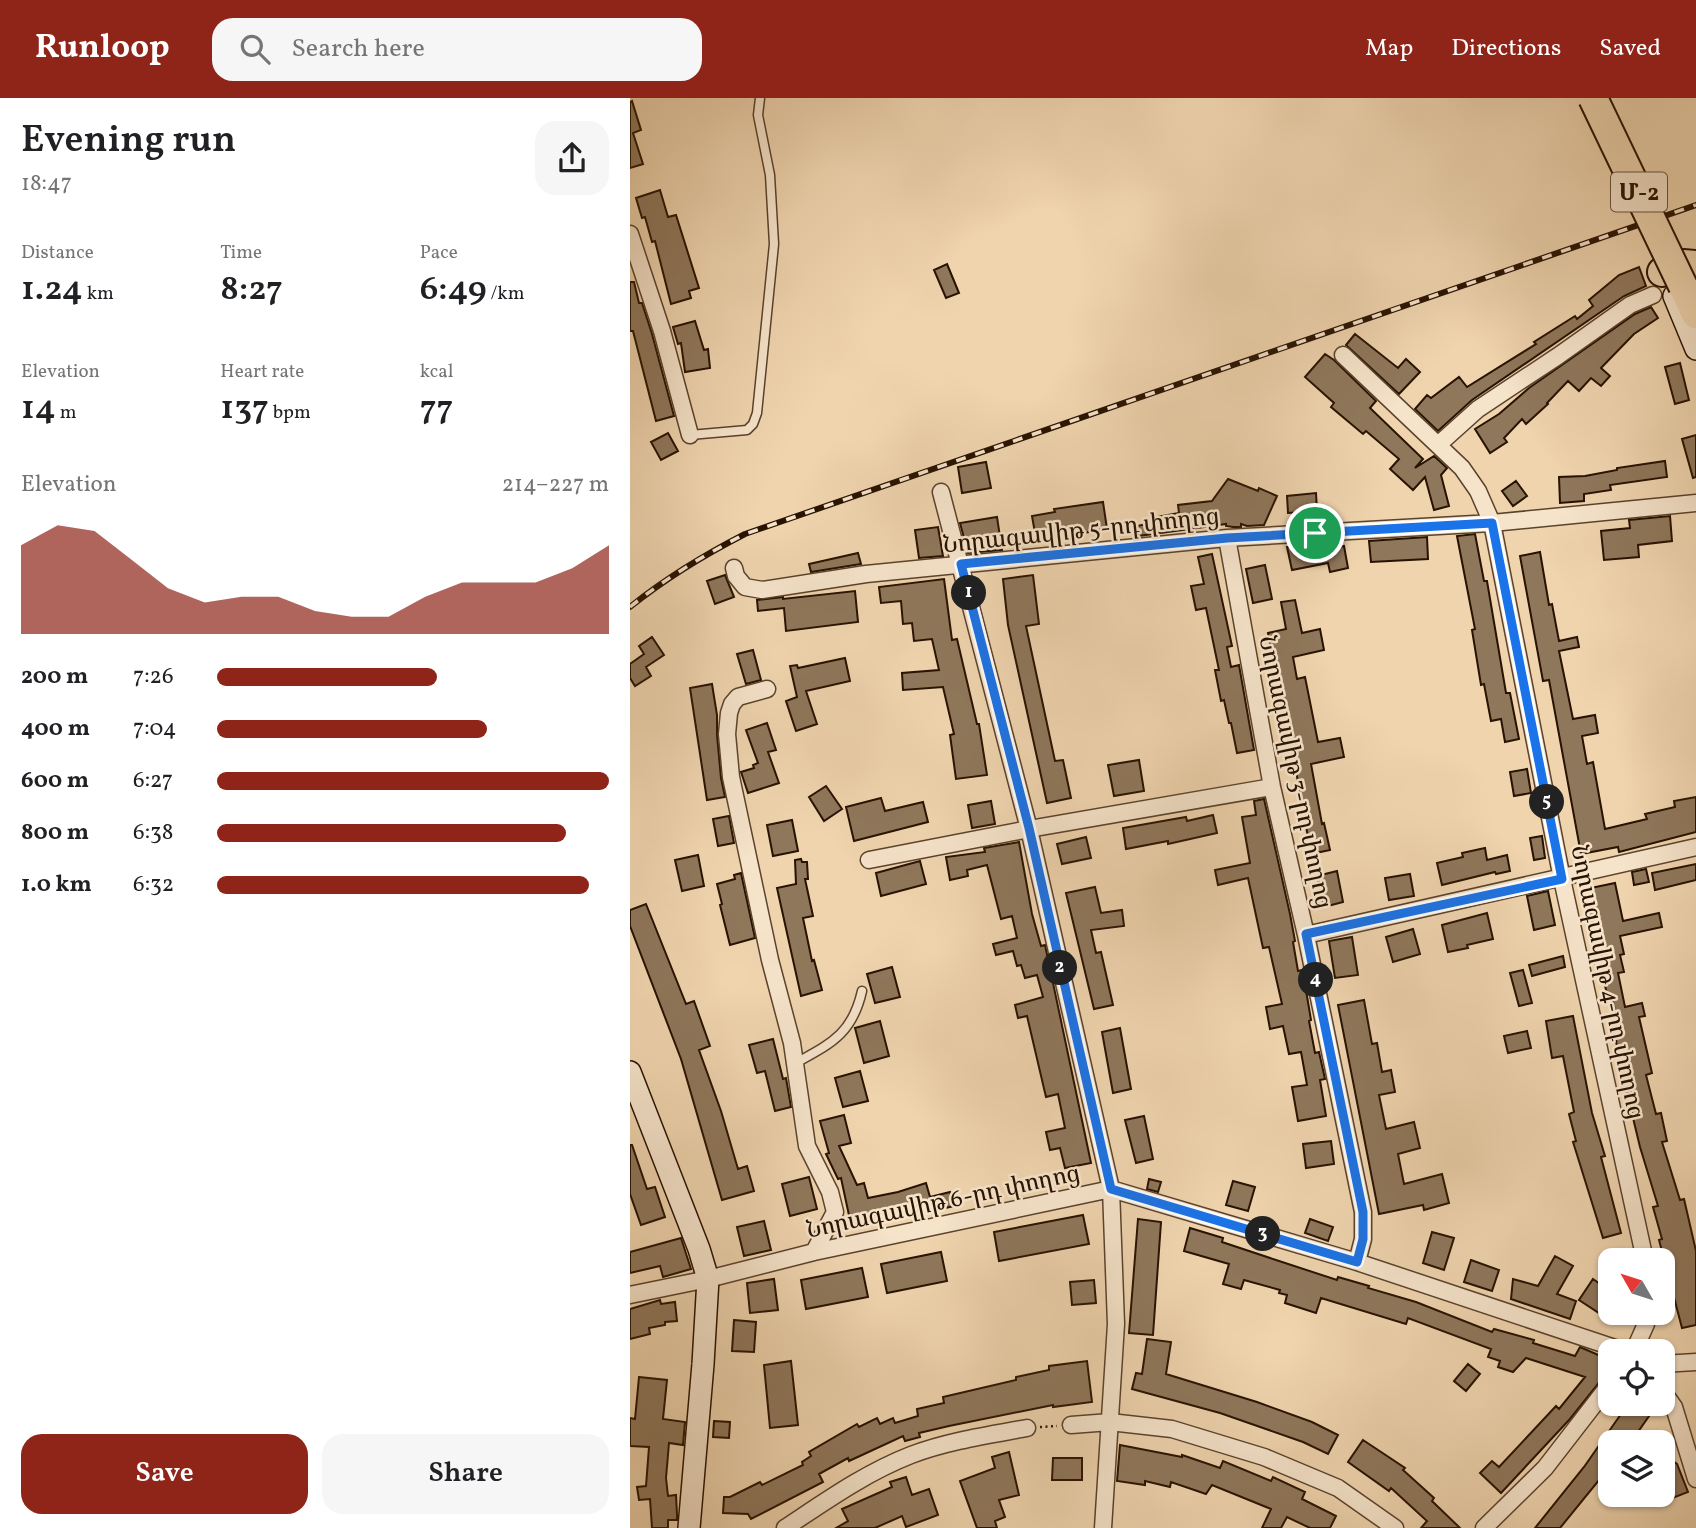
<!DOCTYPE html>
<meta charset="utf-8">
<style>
:root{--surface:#fff;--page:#f6f6f6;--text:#202124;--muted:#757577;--accent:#8f2418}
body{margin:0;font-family:Vollkorn,"Noto Serif Armenian",serif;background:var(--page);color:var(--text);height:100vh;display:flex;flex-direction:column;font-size:26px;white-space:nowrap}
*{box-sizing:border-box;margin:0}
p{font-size:23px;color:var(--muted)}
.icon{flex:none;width:38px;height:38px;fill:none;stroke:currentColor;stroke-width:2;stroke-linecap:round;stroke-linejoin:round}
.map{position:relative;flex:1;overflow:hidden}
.details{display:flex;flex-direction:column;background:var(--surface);width:630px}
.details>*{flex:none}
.needle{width:46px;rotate:309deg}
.fabs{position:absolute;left:968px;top:1150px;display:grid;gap:14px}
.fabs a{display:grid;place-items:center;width:77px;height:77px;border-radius:14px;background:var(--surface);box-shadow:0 2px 5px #0004;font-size:35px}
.pin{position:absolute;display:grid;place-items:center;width:60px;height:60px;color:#fff;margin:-30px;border:4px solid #fff;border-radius:50%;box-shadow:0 2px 7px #0007}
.km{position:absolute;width:35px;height:35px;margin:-18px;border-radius:50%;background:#222;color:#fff;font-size:19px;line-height:35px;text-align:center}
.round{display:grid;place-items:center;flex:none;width:74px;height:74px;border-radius:21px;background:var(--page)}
.overview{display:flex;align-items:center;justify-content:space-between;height:119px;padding:0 21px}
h1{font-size:38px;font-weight:600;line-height:52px}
.stats{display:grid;grid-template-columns:repeat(3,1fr);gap:10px;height:119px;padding:7px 21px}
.stats div{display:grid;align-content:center}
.stats b{font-size:35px;font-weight:600}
.stats small{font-size:19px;font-weight:400}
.stats p{font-size:19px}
.chart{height:196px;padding:14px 21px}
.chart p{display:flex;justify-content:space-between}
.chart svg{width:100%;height:126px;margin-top:7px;fill:var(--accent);opacity:.7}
.action{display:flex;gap:14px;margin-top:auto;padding:14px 21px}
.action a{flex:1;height:80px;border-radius:21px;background:var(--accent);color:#fff;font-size:28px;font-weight:600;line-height:80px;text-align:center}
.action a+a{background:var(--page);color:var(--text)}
ul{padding:0 21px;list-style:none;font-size:23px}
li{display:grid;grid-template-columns:112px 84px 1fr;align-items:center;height:52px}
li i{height:18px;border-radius:9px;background:var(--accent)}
header{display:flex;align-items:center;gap:42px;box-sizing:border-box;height:98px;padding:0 35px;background:var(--accent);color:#fff}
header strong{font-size:33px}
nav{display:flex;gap:38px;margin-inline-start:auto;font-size:24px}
.search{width:490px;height:63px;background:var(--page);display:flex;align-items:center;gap:18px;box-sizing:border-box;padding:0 24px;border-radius:21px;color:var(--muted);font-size:26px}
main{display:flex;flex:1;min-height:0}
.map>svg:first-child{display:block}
.building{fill:#8f775b;stroke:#281201;stroke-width:2}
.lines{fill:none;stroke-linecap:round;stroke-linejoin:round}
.lane-casing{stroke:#5a422c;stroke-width:11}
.street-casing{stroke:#5a422c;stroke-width:19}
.secondary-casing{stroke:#281201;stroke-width:24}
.highway-casing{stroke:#281201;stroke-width:32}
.path{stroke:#281201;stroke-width:2.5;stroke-dasharray:2 3.5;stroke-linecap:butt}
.lane{stroke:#f5e3ca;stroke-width:8}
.street{stroke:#f5e3ca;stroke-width:16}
.secondary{stroke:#f5e3ca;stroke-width:21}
.highway{stroke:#efd4ae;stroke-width:28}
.rail-casing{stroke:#281201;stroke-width:6}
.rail{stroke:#f5e3ca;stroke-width:3.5;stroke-dasharray:10;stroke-linecap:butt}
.highway-bridge-casing{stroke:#281201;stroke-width:32;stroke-linecap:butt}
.highway-bridge{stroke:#efd4ae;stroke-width:28}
.route-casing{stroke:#fff;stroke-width:14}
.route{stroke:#1a73e8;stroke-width:9}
.labels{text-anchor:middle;stroke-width:5;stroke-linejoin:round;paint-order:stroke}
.shield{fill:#f5e3ca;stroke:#66513d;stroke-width:2}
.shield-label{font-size:23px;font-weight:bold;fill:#281201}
.street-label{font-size:24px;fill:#281201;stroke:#f5e3ca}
</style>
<header>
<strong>Runloop</strong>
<div class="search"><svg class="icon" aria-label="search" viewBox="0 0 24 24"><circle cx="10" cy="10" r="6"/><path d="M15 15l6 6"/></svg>Search here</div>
<nav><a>Map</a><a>Directions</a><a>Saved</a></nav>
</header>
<main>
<section class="details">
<div class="overview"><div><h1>Evening run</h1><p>18:47</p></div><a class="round"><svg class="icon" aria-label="share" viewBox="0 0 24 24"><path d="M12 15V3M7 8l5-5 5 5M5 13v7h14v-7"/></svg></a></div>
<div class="stats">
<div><p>Distance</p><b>1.24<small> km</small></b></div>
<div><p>Time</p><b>8:27</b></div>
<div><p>Pace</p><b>6:49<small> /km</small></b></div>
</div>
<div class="stats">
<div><p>Elevation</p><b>14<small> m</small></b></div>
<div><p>Heart rate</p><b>137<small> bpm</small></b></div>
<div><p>kcal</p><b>77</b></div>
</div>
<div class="chart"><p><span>Elevation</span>214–227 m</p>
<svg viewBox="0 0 160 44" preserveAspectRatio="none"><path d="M0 44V13L10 6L20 8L30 18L40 28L50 33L60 31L70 31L80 36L90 38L100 38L110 31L120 26L130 26L140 26L150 21L160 13V44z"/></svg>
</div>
<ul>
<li><b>200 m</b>7:26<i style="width:56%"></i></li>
<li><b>400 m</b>7:04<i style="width:69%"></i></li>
<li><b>600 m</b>6:27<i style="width:100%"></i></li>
<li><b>800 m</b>6:38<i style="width:89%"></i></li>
<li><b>1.0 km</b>6:32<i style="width:95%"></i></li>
</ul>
<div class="action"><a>Save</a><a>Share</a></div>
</section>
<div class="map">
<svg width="1066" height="1430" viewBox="0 0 1066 1430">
<rect width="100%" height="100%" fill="#efd4ae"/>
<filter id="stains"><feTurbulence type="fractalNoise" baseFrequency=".00286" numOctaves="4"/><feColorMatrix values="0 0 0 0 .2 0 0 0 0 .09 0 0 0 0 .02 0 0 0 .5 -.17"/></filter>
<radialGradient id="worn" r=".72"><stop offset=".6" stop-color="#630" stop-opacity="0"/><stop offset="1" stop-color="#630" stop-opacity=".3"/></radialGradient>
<path class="building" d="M2,3L11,32L3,35L13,66L0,70V4Z
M30,92L38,119L46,117L69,190L59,193L61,200L41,206L25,143L22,144L15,119L12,120L6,100Z
M317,166L329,195L316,200L304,172Z
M1009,169L1016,188L994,198L842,302L808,333L785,311L797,297L801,300L829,279L837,289L906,246L904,244L945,218L947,221L963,208L959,202L989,177Z
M0,184H4L9,205H12L22,236L44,318L26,323L3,233H0Z
M1021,209L1028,220L1004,236L971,270L980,278L971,288L961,280L949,293L938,283L917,305L918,306L896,326L892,321L874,340L877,344L860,355L845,331L869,316L899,290L1005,216Z
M65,223L74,252L78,251L80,270L55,274L51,245L48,246L43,229Z
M725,236L768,270L776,261L790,274L769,296L716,247Z
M695,256L704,262L746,303L740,310L793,361L785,370L804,358L817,370L811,377L819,408L804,412L795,379L783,392L760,371L769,361L736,333L733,336L701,309L704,305L675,279Z
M1050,265L1059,302L1045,306L1035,269Z
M38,335L48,353L31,362L21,344Z
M1066,337V379L1063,380L1052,341Z
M1035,363L1037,379L980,387L981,392L954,396V403L930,405L929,379L955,378L987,372V370Z
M356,364L361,390L332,395L328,369Z
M598,381L628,393L629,390L647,398L634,427L617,428L611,426V429H603L596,428V426L508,438L507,428L522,425L521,420L549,415L548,407L582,403Z
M886,383L897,398L883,408L872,393Z
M686,395L687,413L658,415L657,398Z
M473,404L477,431L453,435L452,432L406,441L402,418L425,414L424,411Z
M1040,418L1042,443L1008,447L1009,459L974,462L971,433L1000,430L999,422Z
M367,419L372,452L338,455L330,425Z
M308,429L313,458L289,460L285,432Z
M845,436L854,483H857L876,595H880L889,641L875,644L871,621L861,623L854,586L851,587L842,532L845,531L827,438Z
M797,439L798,461L741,464L739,443Z
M682,446L683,453L714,448L718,470L700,474L698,465L662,472L657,449Z
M910,454L919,507L922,506L929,543L947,539L949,549L929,553L943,621L965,617L968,635L952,638L957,666L963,664L975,731L1017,721L1015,716L1045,709L1044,703L1066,699V734L989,754L988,749L951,756L919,582L913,583L890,458Z
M228,455L231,466L181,474L179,466Z
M582,456L602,548L597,549L601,569L609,567L624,652L607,655L601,625H599L594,602L591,603L585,572H589L576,510L566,512L561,488L574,486L568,459Z
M635,467L642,501L623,505L616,471Z
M95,477L104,499L85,506L77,483Z
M403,477L409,526L396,528L425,663L433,662L441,700L417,705L378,527L373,481Z
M314,481L322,542L327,541L347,626H349L357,677L326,681L320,637L324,636L313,589L273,592L272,575L309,572L302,541L284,543L282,525L273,526L271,503L251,505L249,489Z
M225,493L228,524L156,533L154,510L128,513L127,502L153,499V501Z
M665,502L672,535L690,531L694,552L663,559L667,581L675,579L688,644L710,640L714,659L681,666L692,726L694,725L700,752L681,756L666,673H669L661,633H658L638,535L656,531L651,504Z
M22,539L34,557L16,569L21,578L5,588L0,580V566L14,556L9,548Z
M123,552L131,582L116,586L107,556Z
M215,560L220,583L176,593L187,626L166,633L156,603L167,599L160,568L167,567L168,570Z
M82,586L87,617V637L91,680L95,699L77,702L60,590Z
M137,625L146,652L138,654L149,685L118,695L111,674L124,670L123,667L128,665L116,632Z
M509,662L514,693L484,698L478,667Z
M897,671L901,695L884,698L880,674Z
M196,688L212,711L194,723L179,699Z
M251,700L255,713L293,704L298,724L224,743L216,709Z
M634,701L660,816L665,843L663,844L668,873L672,872L677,898L681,922L679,923L685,955L689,954L695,981L690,982L696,1018L668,1023L662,989L677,987L671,954L659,956L653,928L640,931L636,909L652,906L639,849L633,850L618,780L588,787L585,772L620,765L612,719L626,717L624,703Z
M361,703L365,726L342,730L338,707Z
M583,717L587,735L538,746V743L496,751L493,730L556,719L557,723Z
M99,718L104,745L88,748L83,721Z
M162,722L168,753L143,758L137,727Z
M912,738L915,760L904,762L900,740Z
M456,739L461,760L432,766L427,746Z
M389,744L402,816L411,848L415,847L461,1065L435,1070L430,1050L420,1052L416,1034L435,1030L428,996L416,999L397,918L388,920L385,907L413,899L407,877L395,880L391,867L387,868L383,853L366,857L363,846L387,840L382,818L371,821L357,767L337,772L338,778L320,782L316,759L355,754L354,750Z
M855,750L857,762L877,757L880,773L866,776L865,774L812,787L807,765L833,759L832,755Z
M68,757L74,788L52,793L45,762Z
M171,761L172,764H177L178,781H175L183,818L173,820L182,863L184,862L192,892L171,898L147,790L166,786L165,762Z
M290,763L296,786L251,798L246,775Z
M1066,766V782L1025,792L1022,775Z
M1016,771L1019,784L1004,787L1002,774Z
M707,773L713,804L694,809L687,778Z
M111,775L125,840L100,847L90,807L92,806L87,786L105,781L104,777Z
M780,776L784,798L759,802L755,780Z
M985,785L993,823L1029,815L1032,829L990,838L994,856L990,857L994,874L988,875L995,909L1012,905L1015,918L1009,919L1022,975L1016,977L1026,1016L1031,1015L1037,1043L1032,1044L1050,1102L1054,1101L1066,1153V1227L1052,1230L1029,1142L1032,1141L1023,1109L1028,1108L1010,1049L989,962L984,929L989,928L982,900L978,901L973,878L968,880L965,866L973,864L968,842L966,843L956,791Z
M465,789L471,815L492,812L494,828L461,832L466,855L471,854L483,907L464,911L436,795Z
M918,793L925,827L904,832L897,798Z
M16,806L56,906L64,903L80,948L69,952L91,1013L108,1071L117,1068L124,1093L92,1102L51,961L0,828V812Z
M857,815L863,841L837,847L838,850L818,854L812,827Z
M783,831L790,856L763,864L756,839Z
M722,839L728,877L705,880L699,843Z
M933,858L935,869L902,878L899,867Z
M262,869L270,899L245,905L237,876Z
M893,872L902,905L889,908L880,875Z
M734,902L742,946L747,945L752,974L761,972L765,994L749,997L756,1031L784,1024L790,1050L768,1056L774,1086L812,1076L819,1105L794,1112L793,1107L749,1116L708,907Z
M943,918L962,1015L975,1058L971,1059L991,1135L973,1140L943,1044L946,1043L939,1016L944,1014L933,958L922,960L916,923Z
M250,923L259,958L234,965L225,930Z
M490,930L501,991L483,995L472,934Z
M897,933L901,950L878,955L874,938Z
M143,941L153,981L156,980L161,1009L145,1013L135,973L127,975L119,947Z
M230,973L238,1003L213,1009L205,980Z
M214,1017L221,1045L209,1048L227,1087L234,1085L238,1100L268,1094L296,1085L300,1099L320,1094L324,1108L307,1112L306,1109L288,1115L286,1108L220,1122L211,1080L208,1081L196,1056L199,1055L190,1023Z
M514,1018L523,1061L506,1065L495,1022Z
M701,1043L704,1066L676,1070L673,1046Z
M0,1047H2L17,1091L25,1089L35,1119L11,1127L0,1096Z
M179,1079L187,1111L160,1118L152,1086Z
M519,1081L531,1084L528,1094L517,1091Z
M603,1083L625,1089L618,1113L596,1107Z
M453,1117L459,1146L369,1163L364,1134Z
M508,1121L531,1124L523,1237L499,1235Z
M680,1121L703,1129L698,1143L675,1135Z
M134,1123L141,1152L114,1158L107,1129Z
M560,1130L593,1140L592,1144L646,1162L707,1182L708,1179L739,1188L738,1190L786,1204L862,1234L864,1231L904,1242L903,1245L945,1258L950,1249L980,1262V1267L975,1277L939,1322L871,1395L850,1375L862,1363L869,1369L926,1308L929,1311L955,1279L896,1260L883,1274L868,1269L870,1263L858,1259L861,1251L778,1220L776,1226L691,1200L686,1215L655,1205L657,1197L649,1195L650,1192L614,1182L611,1191L593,1186L599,1166L554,1153Z
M802,1134L824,1140L814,1172L793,1165Z
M51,1140L61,1171L33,1179L30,1168L0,1175V1154Z
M311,1154L317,1183L257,1195L251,1166Z
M925,1158L943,1168L927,1196L946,1203L940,1221L881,1201L883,1181L908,1188Z
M841,1162L869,1172L862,1193L834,1184Z
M232,1170L238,1199L176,1211L171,1182Z
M144,1181L148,1212L120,1215L117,1185Z
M963,1181L980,1193V1205L972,1217L949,1202Z
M464,1182L466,1205L442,1207L440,1184Z
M30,1202L31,1206L45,1204L47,1223L35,1224V1227L19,1230L20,1236L0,1241V1211Z
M104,1222L126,1224L124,1254L102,1253Z
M517,1241L541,1244L536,1276L627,1304L682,1324L708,1337L698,1356L673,1344L590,1315L502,1291L506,1275L512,1276Z
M161,1263L168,1327L140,1330L134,1267Z
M457,1263L462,1304L423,1309V1307L319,1328L289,1335L290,1339L275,1343L273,1338L219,1363L218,1360L189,1376L193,1384L121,1421L118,1416L93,1415L94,1399H100L130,1384L132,1387L173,1367L172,1364L181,1358L179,1354L227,1326L229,1329L247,1320L250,1326L263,1320L265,1325L288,1318L287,1311L314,1305L313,1299L386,1282V1279L419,1272V1268Z
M838,1266L850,1276L836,1293L824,1283Z
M9,1279L37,1282L33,1321L55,1324L53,1347L39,1345L36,1380L38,1398L46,1397L47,1417V1422H38V1430H22L20,1401L9,1402L7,1389L16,1388L19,1349L0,1348V1320L5,1321Z
M998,1306L1019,1318L1001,1344H980V1380L976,1386L969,1382L930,1430H905L954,1369Z
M84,1323L100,1324L99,1340L83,1339Z
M733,1342L775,1370L773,1372L804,1400L802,1403L830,1430H791L797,1423L761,1390L759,1393L718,1364Z
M490,1347L552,1359V1357L590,1370L593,1363L641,1383L643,1379L675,1394L672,1401L706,1418L700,1430H680L657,1419L651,1430H632L641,1411L582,1387L576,1396L541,1384L540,1389L515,1383V1387L487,1383Z
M379,1354L389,1397L369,1402L375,1419L365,1423L367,1430H347L330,1383L365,1370L362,1359Z
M1032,1355L1047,1366L1058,1394L1040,1401L1032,1380Z
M423,1360H452V1382H422Z
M276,1379L282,1397L299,1391L308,1417L276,1429L272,1418L245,1430H206L218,1423L212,1411L262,1389L260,1384Z"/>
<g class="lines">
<g class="lane-casing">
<path id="lane" d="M60,337L117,332L123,326L127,315L144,146L140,77L128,17L130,0
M164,966C200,946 222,937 232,893"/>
</g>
<g class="street-casing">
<path id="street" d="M0,136L32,233L60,337
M713,257L832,370L848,393L862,425L932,781L1015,1162
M809,346L848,311L928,258L1000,207L1023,197
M311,394L399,731L481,1091L486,1226L473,1430
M597,440L642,689L676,837L733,1114V1141L727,1164
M104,470L106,478L115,489L132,492L236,476L597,440L862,425L1066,405
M137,591L108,599L102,606L99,615L97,636L101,679L140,862L162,945L177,1048L200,1094L205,1114L184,1154
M239,762L399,731L642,689
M676,837L1066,749
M0,1197L78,1181L184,1154L481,1091L727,1164L994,1253
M1004,1253L1016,1226L1017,1214
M1032,1266L1066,1264
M1032,1292L1044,1309L1066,1381
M441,1327L480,1324L542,1331L634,1359L708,1390L765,1430
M155,1430C196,1403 235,1375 281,1357C318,1343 359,1337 397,1330
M854,1430L915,1370L980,1286"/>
</g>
<g class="secondary-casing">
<path id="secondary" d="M1044,198L1066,251
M0,974L69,1151L78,1181L73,1266L59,1430"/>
</g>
<g class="highway-casing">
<path id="highway" d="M1032,174L1053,166L1066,167
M1053,188L1066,216"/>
</g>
<path class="path" d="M410,1329L427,1328"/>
<use href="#lane" class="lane"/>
<use href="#street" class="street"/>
<use href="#secondary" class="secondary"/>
<use href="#highway" class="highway"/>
<g class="rail-casing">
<path id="rail" d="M0,509C36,480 74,457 115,436L1066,107"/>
</g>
<use href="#rail" class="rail"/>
<g class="highway-bridge-casing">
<path id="highway-bridge" d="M963,0L1053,188"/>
</g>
<use href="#highway-bridge" class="highway-bridge"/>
</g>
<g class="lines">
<g class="route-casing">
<path id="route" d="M862,425L932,781L676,836L733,1114V1141L727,1164L481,1091L399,730L331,466L597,440Z"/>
</g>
<use href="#route" class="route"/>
</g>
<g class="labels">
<rect class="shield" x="981" y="74.5" width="56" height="39" rx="5"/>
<g class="shield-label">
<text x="1009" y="102">Մ-2</text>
</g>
<g class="street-label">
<text transform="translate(451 432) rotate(-6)" y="8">Նորագավիթ 5-րդ փողոց</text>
<text transform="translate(666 674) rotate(78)" y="8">Նորագավիթ 3-րդ փողոց</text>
<text transform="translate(978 884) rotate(78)" y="8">Նորագավիթ 4-րդ փողոց</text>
<text transform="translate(313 1103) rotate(-12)" y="8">Նորագավիթ 6-րդ փողոց</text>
</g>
</g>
<rect width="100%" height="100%" filter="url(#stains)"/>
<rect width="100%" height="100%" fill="url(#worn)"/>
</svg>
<div class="fabs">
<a><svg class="needle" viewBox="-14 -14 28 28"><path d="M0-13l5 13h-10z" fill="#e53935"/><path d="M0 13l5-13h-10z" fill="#757577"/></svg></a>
<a><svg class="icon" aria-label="locate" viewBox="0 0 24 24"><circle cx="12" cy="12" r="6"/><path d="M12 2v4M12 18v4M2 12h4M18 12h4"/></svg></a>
<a><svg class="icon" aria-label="layers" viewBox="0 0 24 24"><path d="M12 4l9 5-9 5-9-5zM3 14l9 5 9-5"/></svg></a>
</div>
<div class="pin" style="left:685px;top:435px;background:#1e9e55"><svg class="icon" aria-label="arrive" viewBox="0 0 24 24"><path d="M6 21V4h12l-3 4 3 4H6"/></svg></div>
<b class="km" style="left:339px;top:495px">1</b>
<b class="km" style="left:430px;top:870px">2</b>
<b class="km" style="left:633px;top:1136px">3</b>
<b class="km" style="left:686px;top:882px">4</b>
<b class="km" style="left:917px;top:704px">5</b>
</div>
</main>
